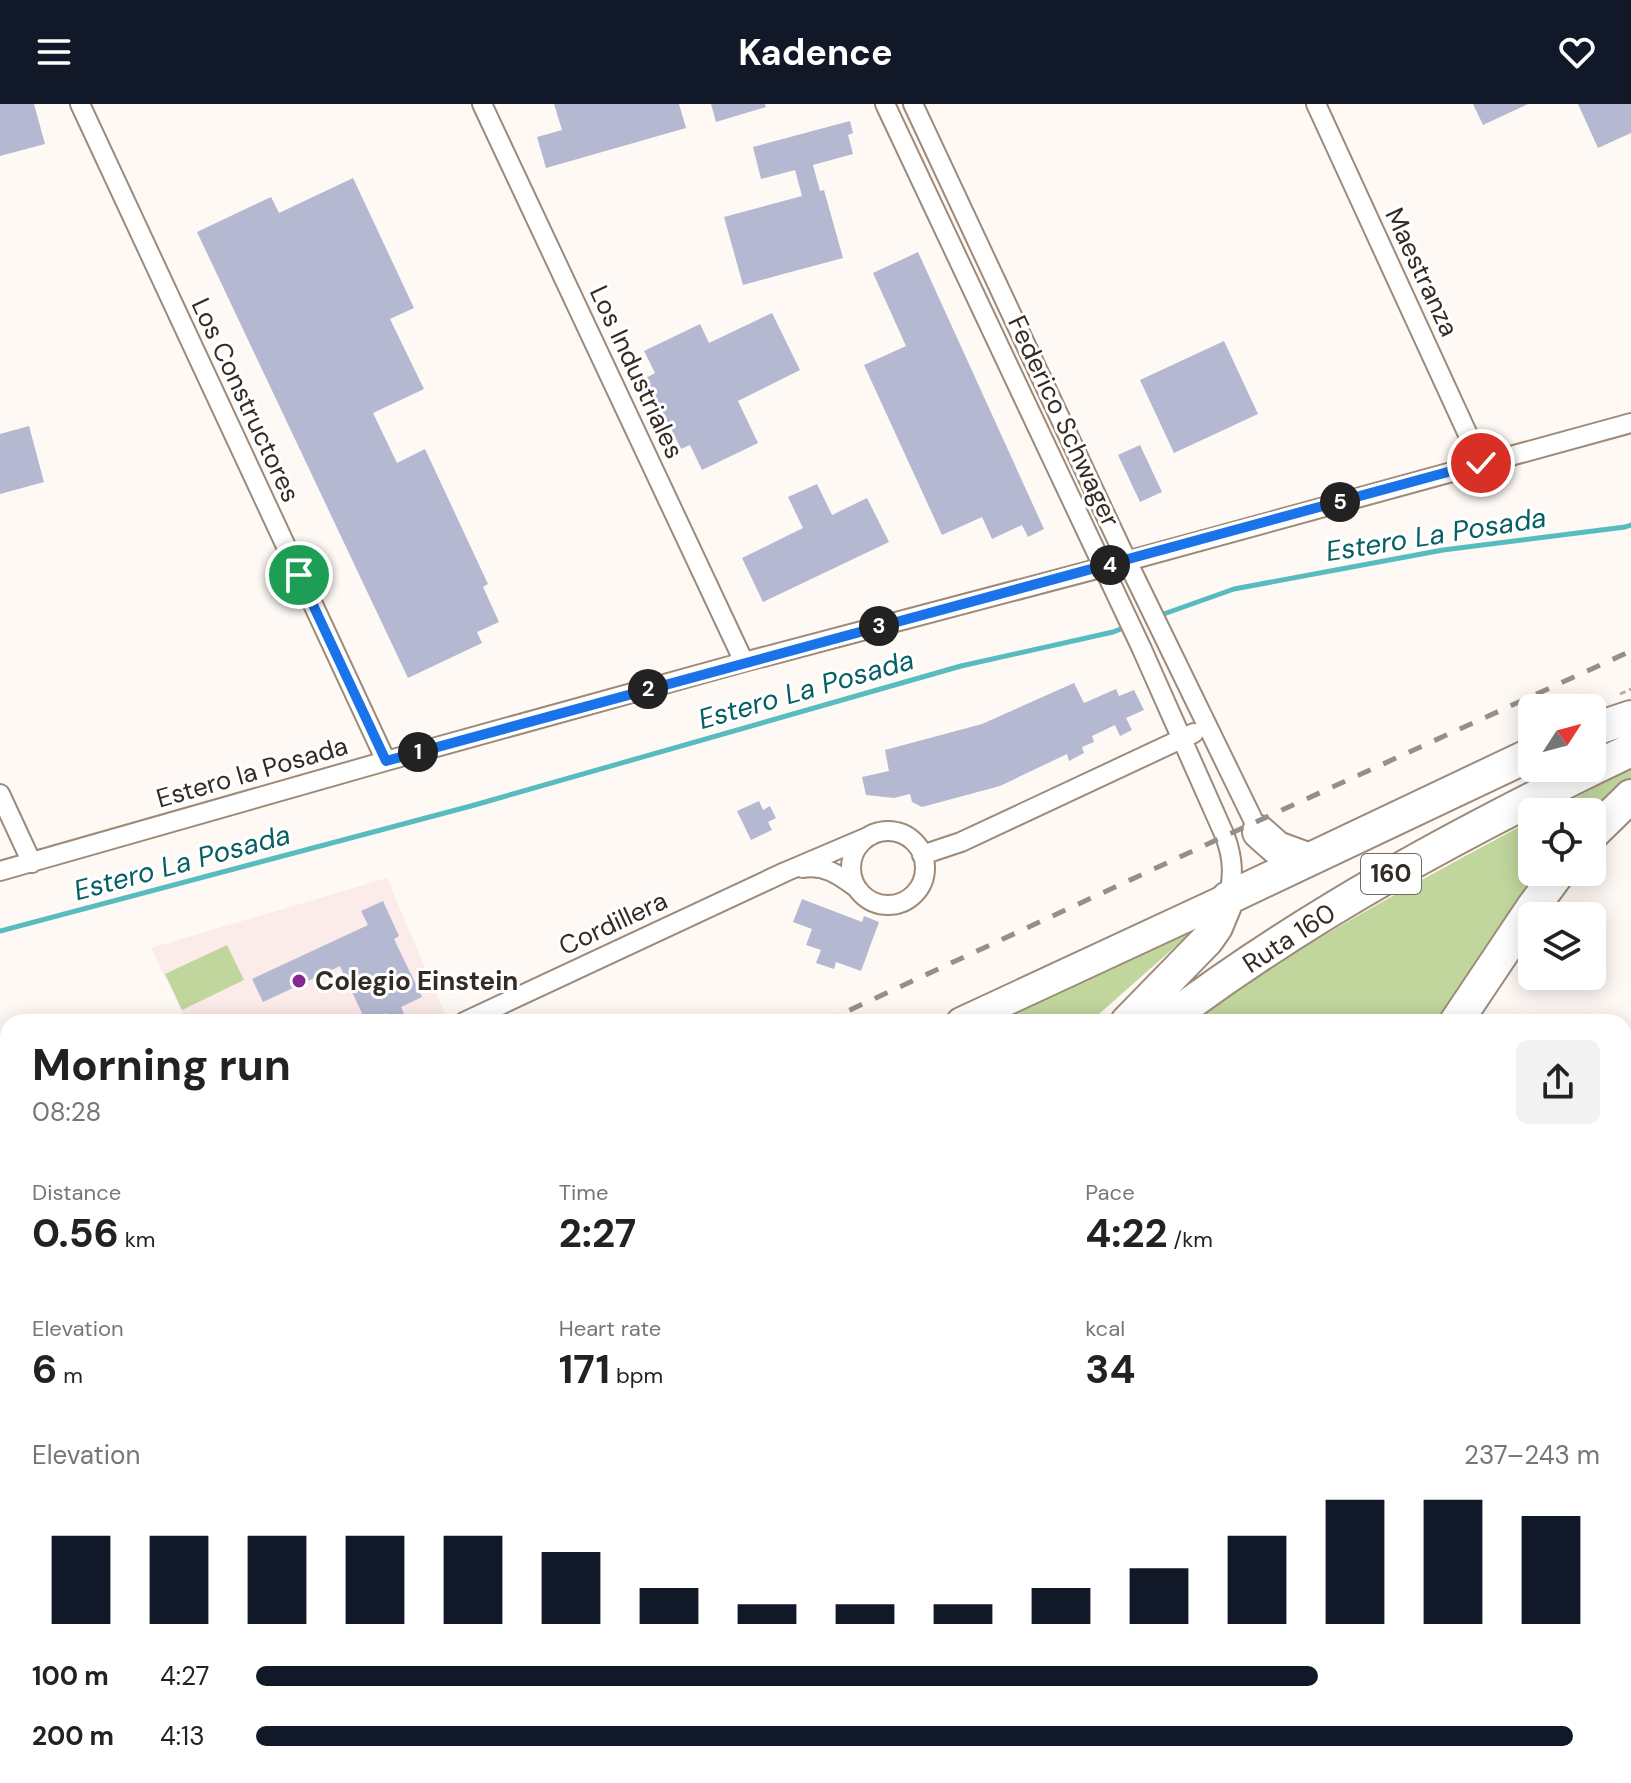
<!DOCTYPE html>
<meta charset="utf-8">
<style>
:root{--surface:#fff;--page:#f2f2f2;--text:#222;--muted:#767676;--accent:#111827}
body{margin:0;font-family:"DM Sans",sans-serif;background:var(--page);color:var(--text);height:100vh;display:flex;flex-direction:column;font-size:30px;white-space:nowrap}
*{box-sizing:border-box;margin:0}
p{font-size:26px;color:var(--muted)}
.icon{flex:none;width:44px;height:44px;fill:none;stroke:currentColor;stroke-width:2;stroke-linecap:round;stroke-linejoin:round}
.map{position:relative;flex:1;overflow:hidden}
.details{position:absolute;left:0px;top:910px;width:1632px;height:770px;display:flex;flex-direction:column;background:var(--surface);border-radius:24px 24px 0 0;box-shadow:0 4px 20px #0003}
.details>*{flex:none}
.needle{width:52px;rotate:54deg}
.fabs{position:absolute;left:1518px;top:590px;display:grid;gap:16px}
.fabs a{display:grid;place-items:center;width:88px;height:88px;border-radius:12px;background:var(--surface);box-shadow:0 4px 20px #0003;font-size:40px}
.pin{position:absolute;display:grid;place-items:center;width:68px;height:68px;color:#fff;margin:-34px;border:4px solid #fff;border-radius:50%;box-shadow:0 2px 8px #0007}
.km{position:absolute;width:40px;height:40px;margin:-20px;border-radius:50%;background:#222;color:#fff;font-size:22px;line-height:40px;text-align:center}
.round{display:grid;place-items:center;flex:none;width:84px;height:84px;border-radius:12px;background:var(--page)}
.headline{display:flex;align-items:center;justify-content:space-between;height:136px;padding:0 32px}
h1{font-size:44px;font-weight:700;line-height:60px}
.figures{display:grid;grid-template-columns:repeat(3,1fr);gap:12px;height:136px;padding:8px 32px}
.figures div{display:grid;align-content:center}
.figures b{font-size:40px;font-weight:700}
.figures small{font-size:22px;font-weight:400}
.figures p{font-size:22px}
.chart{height:224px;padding:16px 32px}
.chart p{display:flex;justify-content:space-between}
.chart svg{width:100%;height:144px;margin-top:8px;stroke:var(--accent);stroke-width:6}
ul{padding:0 32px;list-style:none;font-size:26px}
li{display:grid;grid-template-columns:128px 96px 1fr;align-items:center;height:60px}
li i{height:20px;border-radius:10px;background:var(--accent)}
header{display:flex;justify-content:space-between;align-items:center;height:104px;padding:0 32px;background:var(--accent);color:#fff;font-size:36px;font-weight:700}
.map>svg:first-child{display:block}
.education{fill:#fcece9}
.green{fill:#c1d69d}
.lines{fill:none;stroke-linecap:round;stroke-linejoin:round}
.stream{stroke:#57bcbf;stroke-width:5}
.building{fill:#b5b8d1}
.service-casing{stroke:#9e8a79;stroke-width:13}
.minor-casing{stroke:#9e8a79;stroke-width:22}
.primary-casing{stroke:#9e8a79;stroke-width:32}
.motorway-casing{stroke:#9e8a79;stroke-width:36}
.path{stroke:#b4ada8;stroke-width:3;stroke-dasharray:6 4;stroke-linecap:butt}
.service{stroke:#fff;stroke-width:9}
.minor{stroke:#fff;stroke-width:18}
.primary{stroke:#fff;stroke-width:28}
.motorway{stroke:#fff;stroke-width:32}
.rail{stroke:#958f88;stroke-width:5;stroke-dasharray:14 14;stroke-linecap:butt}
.route-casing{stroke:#fff;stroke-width:16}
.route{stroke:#1a73e8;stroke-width:10}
.poi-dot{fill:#88258e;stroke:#fff;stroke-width:3}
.labels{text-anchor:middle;stroke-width:6;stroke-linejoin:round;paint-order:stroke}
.shield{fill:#fff;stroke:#716b66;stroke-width:2}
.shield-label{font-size:24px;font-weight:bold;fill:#342c24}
.street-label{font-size:26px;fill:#342c24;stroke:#fff}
.poi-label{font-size:26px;font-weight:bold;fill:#342c24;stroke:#fff;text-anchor:start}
.water-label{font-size:28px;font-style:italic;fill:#066063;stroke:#fff}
</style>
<header><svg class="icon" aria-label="menu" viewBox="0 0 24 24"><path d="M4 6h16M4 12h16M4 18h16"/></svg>Kadence<svg class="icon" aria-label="heart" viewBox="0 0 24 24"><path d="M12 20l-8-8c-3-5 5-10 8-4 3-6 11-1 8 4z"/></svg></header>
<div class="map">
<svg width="1631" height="1679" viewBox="0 0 1631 1679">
<rect width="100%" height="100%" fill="#fef9f5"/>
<path class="education" d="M387,774L445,910L427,918H187L151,844Z"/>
<path class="green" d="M1631,665V685L1592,708H1548Z
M1532,716V768H1552L1443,918H1190C1298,841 1415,779 1532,716Z
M1200,818L1194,826L1090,918H986Z
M227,841L244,876L182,906L165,870Z
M139,1672H222L248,1679H137Z"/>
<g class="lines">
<path class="stream" d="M1158,512L1234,485L1443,446L1625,423L1631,421
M0,827L471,702L961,562L1113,528L1126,523"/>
</g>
<path class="building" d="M0,0H34L45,40L0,52Z
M554,0H679L686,24L546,64L537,33L562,26Z
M711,0H765L766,3L716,18Z
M1473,0H1528L1483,21Z
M1578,0H1631V29L1598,44Z
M850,17L853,29L848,31L853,50L813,61L820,87L824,86L843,154L743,181L724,113L802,92L795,66L761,75L753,43Z
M353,74L414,204L390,215L424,285L373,309L397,359L425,345L488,480L483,483L499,518L477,528L482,539L408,574L197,128L271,93L279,109Z
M918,148L1044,425L1028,433L1022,421L992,435L982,413L942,431L864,261L906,242L873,169Z
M772,209L800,266L738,297L758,339L702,366L690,341L681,345L646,274L655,269L644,247L700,220L709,239Z
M1224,237L1258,310L1174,349L1140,276Z
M29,322L44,378L0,390V330Z
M1140,341L1162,388L1140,398L1118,351Z
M817,380L832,411L867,394L889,438L763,498L742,454L803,424L788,393Z
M1074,579L1084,599L1116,585L1119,592L1134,586L1144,606L1126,614L1132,626L1120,632L1115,621L1092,632L1094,638L1082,643L1084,649L1069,657L1067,650L1000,682L922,703L912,698L910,690L894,694L866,691L862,673L889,667L885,646L982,620Z
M759,697L763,706L770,702L776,714L768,718L772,726L751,736L737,707Z
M802,795L862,818L864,812L879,818L861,867L836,858L834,865L816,859L821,846L806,841L812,825L793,818Z
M383,797L399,832L394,835L422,893L401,903L404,910L389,917L386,909L366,918L340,862L263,898L252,875L368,821L361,807Z"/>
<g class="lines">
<g class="service-casing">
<path id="service" d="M0,1559L8,1553"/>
</g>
<g class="minor-casing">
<path id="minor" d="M80,0L386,657
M482,0L744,558
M885,0L1141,543L1225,732C1233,754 1234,771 1228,794
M913,0L1127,457L1259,728
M1316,0L1481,359
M0,690L32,759
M851 764a37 37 0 1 1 74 0a37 37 0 1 1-74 0Z
M922,751L961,738L1194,629
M803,764C825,760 840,772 857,784
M0,767L386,657L744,558L1127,457L1631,319
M464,918L785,768L872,731
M0,1076L8,1073
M0,1458L8,1454
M0,1653L8,1666
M112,1679L114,1672"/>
</g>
<g class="primary-casing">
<path id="primary" d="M961,918L1228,794
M0,1367L8,1363"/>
</g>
<g class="motorway-casing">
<path id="motorway" d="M1592,626L1631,613
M1259,728L1277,744L1307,755
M1592,730L1631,692
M1127,918L1207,836L1216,823L1228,794L1532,650
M1165,918C1309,809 1469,724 1631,646
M1456,918L1533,803L1559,768
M0,1400L8,1398
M407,1672V1679
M500,1679L504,1672"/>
</g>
<path class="path" d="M1620,590L1631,585"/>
<use href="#service" class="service"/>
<use href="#minor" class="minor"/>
<use href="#primary" class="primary"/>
<use href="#motorway" class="motorway"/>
<path class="rail" d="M824,918L1225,732L1631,547
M0,1304L8,1300"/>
</g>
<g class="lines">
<g class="route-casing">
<path id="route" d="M299,471L386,657C750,556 1116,460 1481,359"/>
</g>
<use href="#route" class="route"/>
</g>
<circle class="poi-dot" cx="299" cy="877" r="8"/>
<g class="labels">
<rect class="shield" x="1361" y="750" width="60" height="40" rx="6"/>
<g class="shield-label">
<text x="1391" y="778">160</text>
</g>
<g class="street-label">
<text transform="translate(1422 168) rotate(65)" y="9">Maestranza</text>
<text transform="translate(637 268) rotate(65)" y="9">Los Industriales</text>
<text transform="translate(246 296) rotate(65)" y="9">Los Constructores</text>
<text transform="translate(1064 317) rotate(65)" y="9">Federico Schwager</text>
<text transform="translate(252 668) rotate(-16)" y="9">Estero la Posada</text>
<text transform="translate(613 819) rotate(-25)" y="9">Cordillera</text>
<text transform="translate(1289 834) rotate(-33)" y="9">Ruta 160</text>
</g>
<g class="poi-label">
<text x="315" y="886">Colegio Einstein</text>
</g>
<g class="water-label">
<text transform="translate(1436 430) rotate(-9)" y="10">Estero La Posada</text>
<text transform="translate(806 585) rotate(-16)" y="10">Estero La Posada</text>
<text transform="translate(182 758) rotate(-15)" y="10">Estero La Posada</text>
</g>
</g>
</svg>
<div class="fabs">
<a><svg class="needle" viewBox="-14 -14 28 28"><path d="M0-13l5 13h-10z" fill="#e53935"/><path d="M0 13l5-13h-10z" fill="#767676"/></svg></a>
<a><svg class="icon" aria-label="locate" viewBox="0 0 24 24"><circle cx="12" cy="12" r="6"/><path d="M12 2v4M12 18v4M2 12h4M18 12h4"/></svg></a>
<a><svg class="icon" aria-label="layers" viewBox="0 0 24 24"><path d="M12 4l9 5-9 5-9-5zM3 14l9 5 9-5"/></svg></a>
</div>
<div class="pin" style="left:299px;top:471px;background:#1e9e55"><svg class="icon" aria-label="arrive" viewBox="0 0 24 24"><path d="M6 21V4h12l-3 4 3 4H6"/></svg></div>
<div class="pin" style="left:1481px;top:359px;background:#d93025"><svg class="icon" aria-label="check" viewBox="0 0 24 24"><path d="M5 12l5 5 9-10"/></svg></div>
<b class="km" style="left:418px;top:648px">1</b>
<b class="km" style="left:648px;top:585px">2</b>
<b class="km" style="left:879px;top:522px">3</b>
<b class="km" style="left:1110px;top:461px">4</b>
<b class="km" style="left:1340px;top:398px">5</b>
<section class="details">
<div class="headline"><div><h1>Morning run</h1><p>08:28</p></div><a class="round"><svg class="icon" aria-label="share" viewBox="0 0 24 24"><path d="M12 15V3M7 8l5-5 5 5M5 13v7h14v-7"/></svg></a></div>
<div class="figures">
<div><p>Distance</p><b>0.56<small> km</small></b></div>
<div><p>Time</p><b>2:27</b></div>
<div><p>Pace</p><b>4:22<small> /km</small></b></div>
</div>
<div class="figures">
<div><p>Elevation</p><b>6<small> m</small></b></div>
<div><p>Heart rate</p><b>171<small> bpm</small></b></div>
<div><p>kcal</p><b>34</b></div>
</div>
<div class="chart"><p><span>Elevation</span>237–243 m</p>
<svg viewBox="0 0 160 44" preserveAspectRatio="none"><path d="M5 44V17M15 44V17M25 44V17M35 44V17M45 44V17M55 44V22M65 44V33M75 44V38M85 44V38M95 44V38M105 44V33M115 44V27M125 44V17M135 44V6M145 44V6M155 44V11"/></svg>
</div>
<ul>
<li><b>100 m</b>4:27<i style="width:79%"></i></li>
<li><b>200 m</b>4:13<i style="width:98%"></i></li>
</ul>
</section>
</div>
